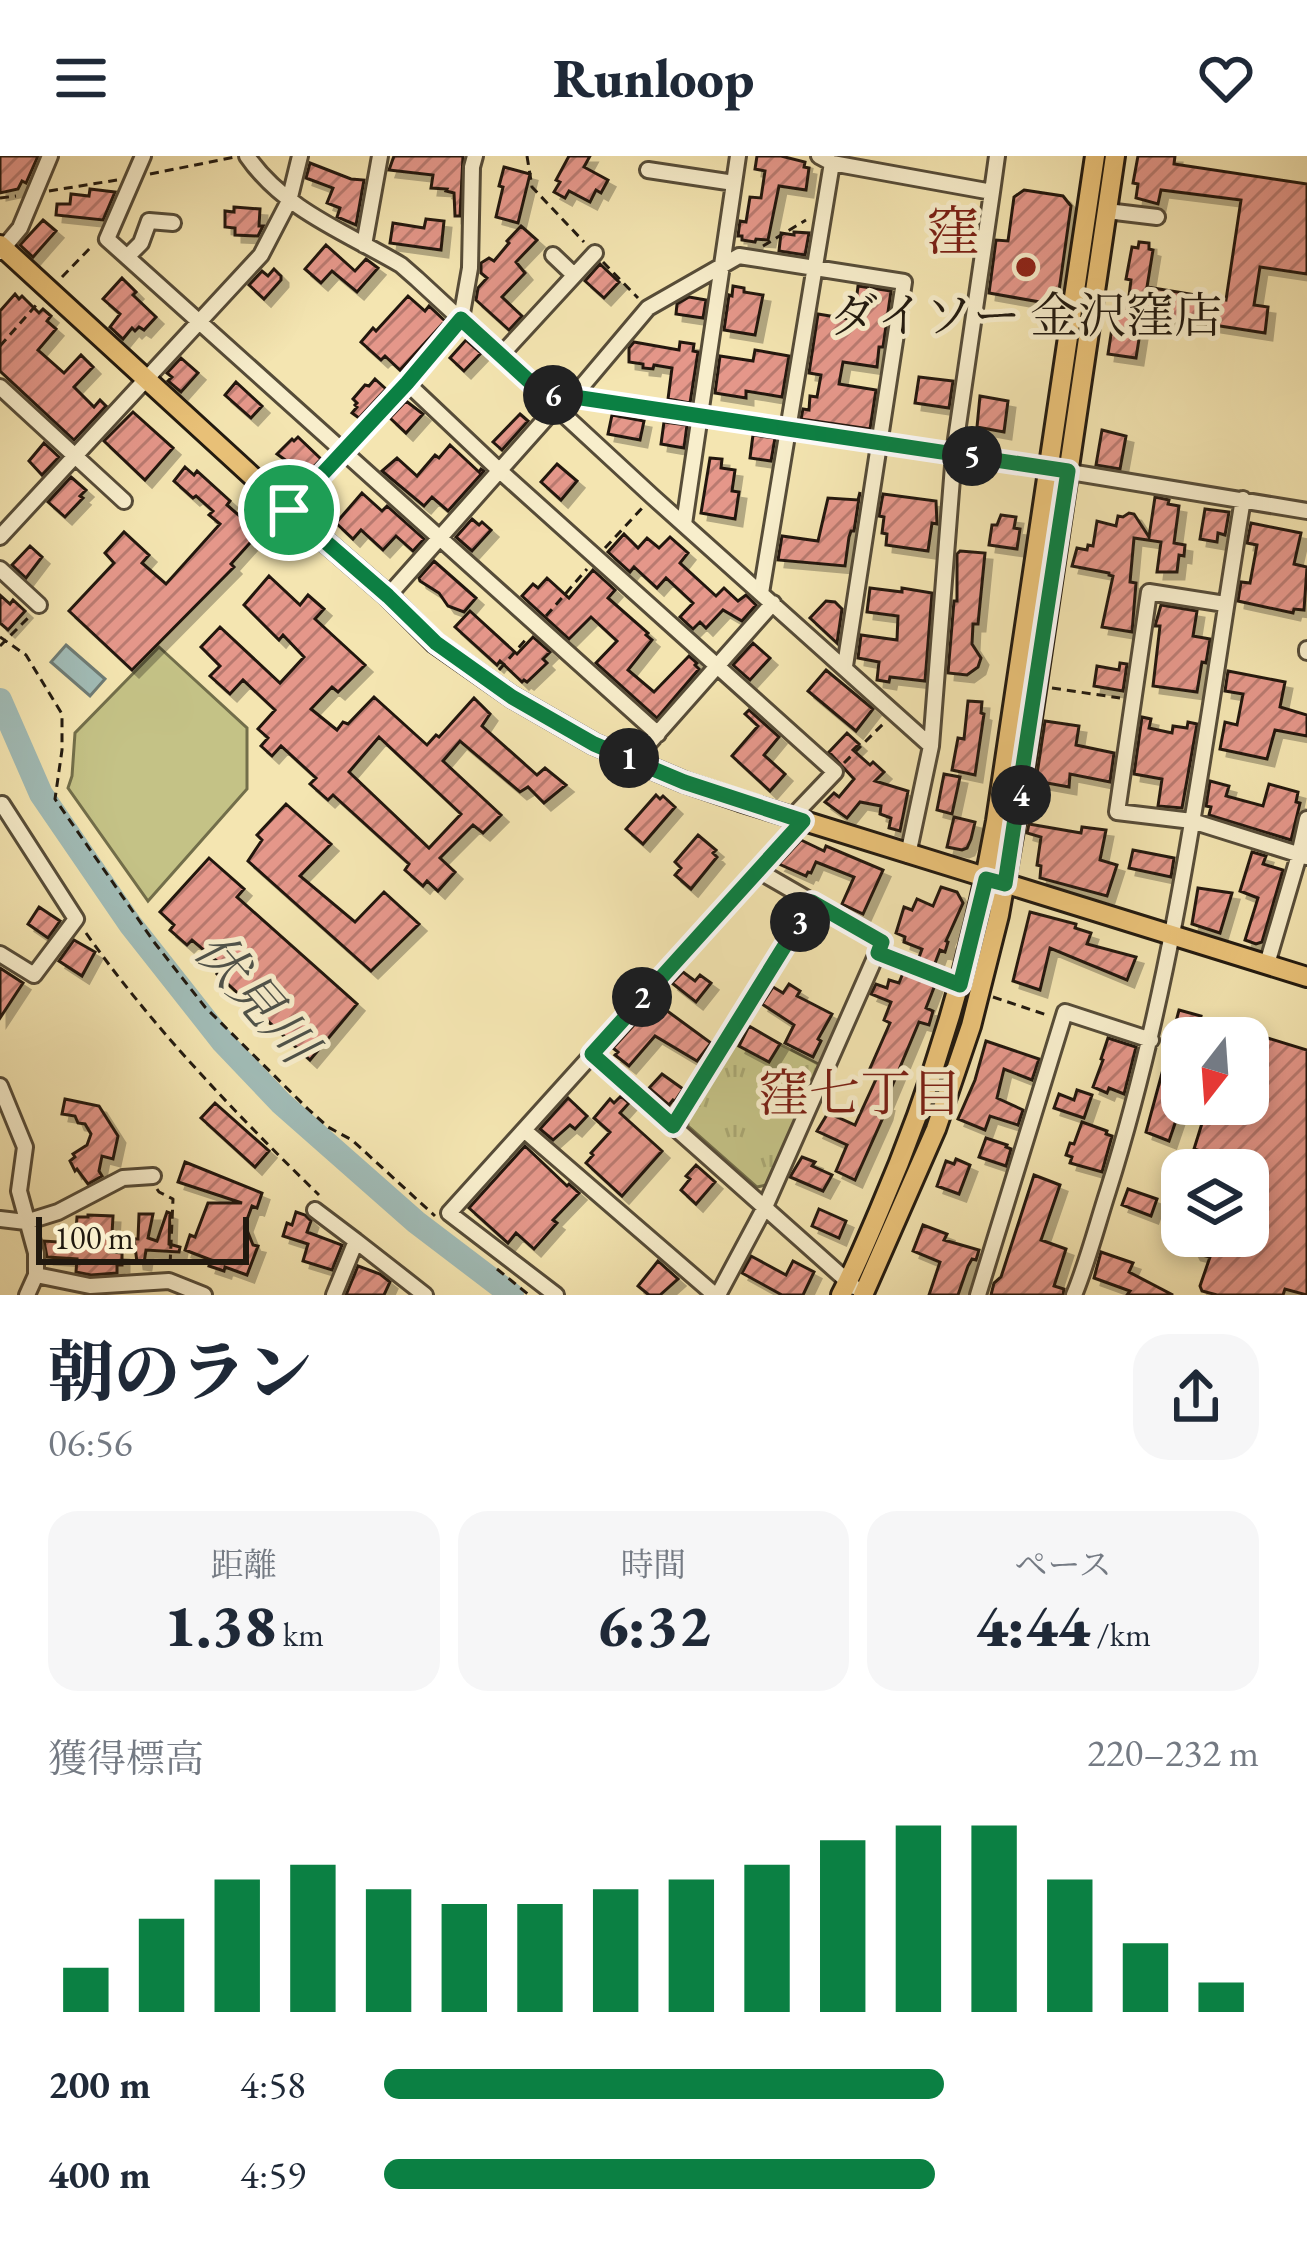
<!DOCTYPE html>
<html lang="ja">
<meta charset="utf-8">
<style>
:root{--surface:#fff;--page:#f6f6f7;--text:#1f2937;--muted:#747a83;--accent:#0b8043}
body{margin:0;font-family:"EB Garamond","Noto Serif JP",serif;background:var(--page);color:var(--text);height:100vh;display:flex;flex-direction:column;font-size:45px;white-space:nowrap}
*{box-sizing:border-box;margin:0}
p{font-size:39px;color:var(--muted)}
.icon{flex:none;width:66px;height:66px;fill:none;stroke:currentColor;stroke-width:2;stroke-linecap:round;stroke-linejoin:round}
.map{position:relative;height:1139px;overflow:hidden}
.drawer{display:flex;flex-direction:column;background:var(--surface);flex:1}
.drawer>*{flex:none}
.needle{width:78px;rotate:197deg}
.controls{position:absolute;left:1161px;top:861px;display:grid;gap:24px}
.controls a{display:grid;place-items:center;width:108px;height:108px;border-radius:24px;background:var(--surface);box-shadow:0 6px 18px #0003;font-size:60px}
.scale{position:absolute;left:36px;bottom:30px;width:213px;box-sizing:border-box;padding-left:12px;border:6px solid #21190f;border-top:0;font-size:33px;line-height:42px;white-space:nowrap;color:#21190f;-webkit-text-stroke:9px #f8eecc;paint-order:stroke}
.pin{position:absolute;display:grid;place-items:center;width:102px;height:102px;color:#fff;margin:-51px;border:6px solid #fff;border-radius:50%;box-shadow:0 3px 12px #0007}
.km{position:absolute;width:60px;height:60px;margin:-30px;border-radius:50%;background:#222;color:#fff;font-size:33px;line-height:60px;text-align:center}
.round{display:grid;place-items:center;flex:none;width:126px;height:126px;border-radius:36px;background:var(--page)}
.overview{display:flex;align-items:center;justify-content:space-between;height:204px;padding:0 48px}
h1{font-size:66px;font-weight:800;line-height:90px}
.figures{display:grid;grid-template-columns:repeat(3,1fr);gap:18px;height:204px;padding:12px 48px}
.figures div{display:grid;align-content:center;border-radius:30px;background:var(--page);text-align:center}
.figures b{font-size:60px;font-weight:800}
.figures small{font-size:33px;font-weight:400}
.figures p{font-size:33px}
.chart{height:336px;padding:24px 48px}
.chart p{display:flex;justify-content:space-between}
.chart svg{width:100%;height:216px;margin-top:12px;stroke:var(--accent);stroke-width:6}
ul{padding:0 48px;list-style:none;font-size:39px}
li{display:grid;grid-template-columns:192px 144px 1fr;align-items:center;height:90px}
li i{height:30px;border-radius:15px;background:var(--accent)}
header{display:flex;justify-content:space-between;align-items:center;height:156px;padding:0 48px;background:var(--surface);font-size:54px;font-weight:800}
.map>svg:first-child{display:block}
.park{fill:url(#park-tufts);stroke:#726e4a;stroke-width:3}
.garden{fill:#c4c286;stroke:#726e4a;stroke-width:3}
.water{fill:#a1bcb7;stroke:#6e7b74;stroke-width:3}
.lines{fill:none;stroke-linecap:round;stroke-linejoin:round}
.river{stroke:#a1bcb7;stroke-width:24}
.building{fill:url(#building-hatch);stroke:#21190f;stroke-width:3;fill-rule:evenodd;filter:url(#shadow)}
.minor-casing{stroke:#564c38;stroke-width:20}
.major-casing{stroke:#21190f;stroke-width:24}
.path{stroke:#21190f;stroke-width:3;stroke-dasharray:9 6;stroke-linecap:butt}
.minor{stroke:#f8eecc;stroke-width:14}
.major{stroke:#eac278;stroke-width:18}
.route-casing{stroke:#fff;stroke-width:24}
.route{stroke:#0b8043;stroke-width:15}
.poi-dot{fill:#8f2418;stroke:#f8eecc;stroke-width:4.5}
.labels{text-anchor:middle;stroke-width:10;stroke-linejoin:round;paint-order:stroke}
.poi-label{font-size:48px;fill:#21190f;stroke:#f8eecc}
.water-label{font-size:51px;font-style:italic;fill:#4e524a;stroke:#f8eecc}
.neighbourhood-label{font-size:51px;fill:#7a1f14;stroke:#f8eecc}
.quarter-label{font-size:54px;fill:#7a1f14;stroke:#f8eecc}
</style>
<header><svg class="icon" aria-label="menu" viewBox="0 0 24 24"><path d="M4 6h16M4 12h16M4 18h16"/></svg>Runloop<svg class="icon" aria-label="heart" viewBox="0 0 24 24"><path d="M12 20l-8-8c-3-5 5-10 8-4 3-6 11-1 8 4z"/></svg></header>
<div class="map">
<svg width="1307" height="1139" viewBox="0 0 1307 1139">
<defs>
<pattern id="park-tufts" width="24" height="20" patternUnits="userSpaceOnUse" patternTransform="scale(3)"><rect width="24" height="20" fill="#c4c286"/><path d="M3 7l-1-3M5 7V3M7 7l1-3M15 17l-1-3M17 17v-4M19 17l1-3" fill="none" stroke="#a8a672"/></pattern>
<pattern id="building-hatch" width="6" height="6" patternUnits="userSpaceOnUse" patternTransform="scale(3)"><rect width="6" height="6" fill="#e5978a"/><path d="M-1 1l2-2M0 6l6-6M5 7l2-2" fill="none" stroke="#b97a6f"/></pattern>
<filter id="shadow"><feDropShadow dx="7" dy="7" stdDeviation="0" flood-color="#0004"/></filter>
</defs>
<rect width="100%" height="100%" fill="#f4e5b1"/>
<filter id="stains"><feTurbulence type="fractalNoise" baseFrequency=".00167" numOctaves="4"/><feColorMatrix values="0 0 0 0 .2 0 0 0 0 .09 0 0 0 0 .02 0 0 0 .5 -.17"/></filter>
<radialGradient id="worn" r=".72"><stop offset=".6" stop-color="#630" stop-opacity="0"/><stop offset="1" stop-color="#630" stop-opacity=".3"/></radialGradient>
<path class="park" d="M743,869L820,909L766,1029L757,1031L688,970L687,959Z"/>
<path class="garden" d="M159,491L247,572V633L148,745L68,632L72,620L75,577Z"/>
<path class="water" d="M66,489L105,523L90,540L51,506Z"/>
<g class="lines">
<path class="river" d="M0,544L41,638L130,768L223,886L281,947L416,1066L512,1139"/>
</g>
<path class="building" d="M0,0H38L26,27L22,25L18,33L0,37Z
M394,0H463L460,60H455L454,37L446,35L447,33L431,32L433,19L389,14Z
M569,0H590L584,11L608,24L601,37L596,34L590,46L569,35L565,42L554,36L560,26L556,24Z
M757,0H781L805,6L804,11L809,12L806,34L779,30L768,84L756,83L755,86L742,84V80H738L740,65L746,66L750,41L761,42L765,15L755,13Z
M1138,0H1175L1174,8L1307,28V118L1260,111L1254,149L1268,151L1265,177L1143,158L1136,202L1108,198L1116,146L1128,148L1131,124L1126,123L1132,91L1138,92L1139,86L1149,87V93L1153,94L1147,131L1226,144L1241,44L1161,34L1158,48L1136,42L1138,28L1133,27Z
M310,7L351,23L364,24L356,69L337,61L340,52L327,47L333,32L306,22Z
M504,11L530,18L518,67L496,61L503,31L499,30Z
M90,33L115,36L103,64L56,59L57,48H70L71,38L89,40Z
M1024,34L1063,40L1071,50L1057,149L989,137L996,84L1008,85L1014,41Z
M234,51L260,53L259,70H263L258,80L235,79V72L225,71V55L234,56Z
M426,63L444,65L441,94L390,87L393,67L424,72Z
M43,64L56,75L33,101L20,89Z
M521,70L537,84L516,106L525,117L502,141L522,160L509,174L476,144L478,132L487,122L481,117V107L489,102L494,105L509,87L507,85Z
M794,76L809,77L805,99L779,95L781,77L794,79Z
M326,89L355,115L366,103L378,112L357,136L332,115L321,127L305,113Z
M600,108L619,126L604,142L585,125Z
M274,113L281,120V124L264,143L249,129L262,115L268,120Z
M122,122L136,136L133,139L156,161L144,174L139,171L135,175L132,172L123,183L110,171L120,158L103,143Z
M733,130L744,132V136L763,139L755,179L724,174L729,139L732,140Z
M858,130L891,135L883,191H879L877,211L843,206L839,228L876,234L870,273L801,263L803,253L809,254L810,240L817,241L821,219L809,217L818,158L854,164Z
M15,138L19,143L22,140L39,157L43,153L51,160L47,165L56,173L38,194L64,217L81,199L93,211L74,231L94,251L100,244L106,250L74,284L0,215V155Z
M408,140L425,155L429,150L445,165L400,214L385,200L381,204L361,186L373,172L376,175Z
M689,141L706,144L703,162L676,158L677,148Z
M466,184L481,197L464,215L450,202Z
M634,186L679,194L680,186L694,188L693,195L698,196L690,247L668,243L672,212L654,209L653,213L643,212V208L629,206V192Z
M755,194L789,200L782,241L746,235V242L715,237L720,200L753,205Z
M181,202L198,217L181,236L168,225L172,221L167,217Z
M919,221L953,225L949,252L915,247Z
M375,223L386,233L359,262L352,257L357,251L355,249L357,247L353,243L365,229L369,230Z
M236,226L262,250L251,262L225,239Z
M980,240L1008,245L1004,276L977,271Z
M406,245L423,258L406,277L390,262Z
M133,256L173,292L145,324L104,285Z
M520,258L528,265L502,294L493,286Z
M612,259L644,265L640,284L608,278Z
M664,266L687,269L684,292L661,288Z
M1102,274L1126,280L1120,313L1096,309Z
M753,279L775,282L771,305L750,302Z
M298,281L321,303L306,319L277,298L292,283L294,285Z
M44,287L59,301L42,319L29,305Z
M450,289L479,316L481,313L484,315L448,355L432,341L424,350L382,315L397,302L417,320L435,299L439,302Z
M710,302L722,303L721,312L735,314L732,335L739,336L735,363L701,357Z
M557,308L577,325L561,344L541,326Z
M185,311L194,319L197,315L230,345L227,349L259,377L231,408L234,411L132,514L69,455L114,407L105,397L124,376L149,399L142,407L166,428L220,368L209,359L213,355L196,340L193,342L174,325Z
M71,321L86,334L80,340L83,342L65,361L48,346Z
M860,336L854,375H851L849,381L845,410L778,404L782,380L818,385L828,342L858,344Z
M362,337L382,355L387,350L424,383L413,395L396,380L383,394L361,374L353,383L336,367Z
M883,338L936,345L937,368L932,367L928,395L886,389L887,378L882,377L884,361L879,360Z
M1155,341L1169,344L1168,348L1179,350L1174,387L1185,389L1184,400L1179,399L1177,416H1157L1161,386L1134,382L1130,426L1136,427L1132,476L1102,471L1113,420L1109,419V417L1072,410L1077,392L1087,394L1088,389L1093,390L1097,365L1116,370L1118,360L1123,361L1129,357L1134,358L1149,381Z
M1205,353L1229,356L1225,379L1218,377L1217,386L1200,383Z
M1001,359L1016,361L1014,372L1020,373L1017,393L989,389L992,369H997Z
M472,363L479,369L482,366L491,374L472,395L456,381Z
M1251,367L1301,377L1294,408L1307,411L1304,454L1294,453L1293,457L1238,445L1241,426L1250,427L1257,389L1247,387Z
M624,378L638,392L647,382L659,392L670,381L688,397L680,407L716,440L724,432L738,445L746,439L756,449L742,465L723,454L706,472L700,466L693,473L680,461L693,447L666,422L657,432L634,411L630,416L608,396Z
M30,390L42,401L26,422L12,409Z
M960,395L985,397L978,468H973L972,488L981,502L978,511L967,519L948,517L954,445H957V398Z
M434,405L476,442L464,456L448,450L439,437L420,425L419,422Z
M593,414L615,434L608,442L648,477L646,479L652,484L628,514L654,536L689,500L697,507L695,509L699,513L657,562L596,507L617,485L591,461L569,483L522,440L533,428L538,432L547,422L569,442Z
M269,420L300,449L308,439L324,453L315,463L365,509L338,536L332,531L311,553L337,574L343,566L348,568L374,541L427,589L436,579L439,581L474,542L490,558L482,570L537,619L545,612L566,629L544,647L528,631L520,636L460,585L443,605L501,659L483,677L473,669L440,702L455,716L438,735L427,725L423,730L405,714L409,708L333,639L328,644L310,628L316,622L281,590L272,600L261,590L268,582L258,573L275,554L243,524L230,538L210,520L220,510L201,491L220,471L280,527L304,501L283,479L279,484L244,449ZM379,581L461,658L429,692L349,616Z
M870,432L902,436V432L932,437L925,525L890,521L889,526L877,524L879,506L858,502L861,479L897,484L898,460L867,456Z
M0,439L10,448L13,444L25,455L8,474L0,467Z
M826,445L835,446L842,453L837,487L810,462Z
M1161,449L1197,455L1193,480L1210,483L1206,507L1202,506L1197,536L1153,530L1160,470H1155Z
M470,455L517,498L533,481L550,496L543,503L547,507L527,526L524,524L522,526L500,505L497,509L455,471Z
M753,487L770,502L750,524L733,509Z
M1120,507L1127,508L1123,535L1094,530L1097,510L1119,514Z
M826,514L873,553L856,575L808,535Z
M1228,515L1285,526L1280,551L1307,559V580L1275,574L1267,603L1220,593L1225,566L1237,569L1243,538L1225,535Z
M968,545L982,546L981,557L984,558L975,619L952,614L958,582L964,583Z
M749,554L779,581L764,599L785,618L770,635L732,600L758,570L745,558Z
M1142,561L1151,563L1149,572L1172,577L1173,570L1187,572L1188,566L1197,568L1182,652L1158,650L1162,623L1134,618Z
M1045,565L1079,570L1076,589L1114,597L1110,626L1070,618L1069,631L1036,625Z
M847,577L859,588L853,594L870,609L873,606L884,616L875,625L908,635L900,675L889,672L891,662L880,658L881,650L860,646L847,662L825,646L834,637L839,641L854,623L829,596Z
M944,618L960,621L952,658L937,654Z
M1210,625L1229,630L1226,640L1263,650L1269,628L1298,636L1296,646L1300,647L1291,684L1209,659L1211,651L1206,650Z
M656,639L660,643L663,640L675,651L643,688L626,673Z
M286,648L331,688L300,720L355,766L384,736L419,768L371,815L248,705L262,684L257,679Z
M954,661L975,666L971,683L967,692L962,694L947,691Z
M1029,668L1081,677L1082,671L1106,674L1100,704L1117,709L1107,740L1040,722L1041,710L1037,709L1041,681L1027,677Z
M698,679L716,694L713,697L717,701L691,733L675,719L681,712L675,706Z
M801,684L824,695L826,690L883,714L863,758L842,748L854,721L816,706L811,717L808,716L806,720L779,708Z
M1133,694L1174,702L1171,721L1129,712Z
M1252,696L1266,700L1263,708L1283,714L1262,786L1256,788L1245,784L1258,742L1240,735Z
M209,702L244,733L237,741L357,848L310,904L217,818L224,811L192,784L187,789L170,774L174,769L160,756Z
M941,731L957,736L963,747L946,785L948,786L945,796L940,794L928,826L935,829L926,852L933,855L929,869L919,866L885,947L887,948L885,957L855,1024L836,1015L847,989L817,975L828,957L855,969L877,921L868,917L890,867L884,864L891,846L871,838L876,828L887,832L889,824L899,827L905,812L914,815L922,793L904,786L905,781L896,777L904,751L912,754L917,743L933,750Z
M1198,732L1232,737L1220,777L1192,768Z
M39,751L60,765L48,782L28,768Z
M1030,756L1076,768L1075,772L1091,777L1087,788L1136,801L1127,824L1050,792L1040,834L1013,825Z
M74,784L95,796L82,820L59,805Z
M0,812L23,827L0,862Z
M683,816L695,825L700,819L711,827L696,846L672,827Z
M789,828L800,835L797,840L832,858L818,883L821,885L813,901L785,887L794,869L762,848L773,831L783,837Z
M655,846L711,887L697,905L655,880L629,910L615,899L618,896L613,892Z
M1179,854L1201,860L1195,882H1182V947L1169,985L1146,976L1168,895H1164L1167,880L1172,881Z
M749,870L780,888L769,906L739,890Z
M1248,876L1307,894V1139L1285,1133L1283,1139H1217L1202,1135L1200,1130L1210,1101L1194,1097L1192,1093L1196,1080H1248V1010L1194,993L1208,948H1248Z
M1108,882L1136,891L1124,938L1109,932L1107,937L1093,931L1103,904L1101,903Z
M986,885L1039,903L1032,924L1004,913L997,942L1023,954L1018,969L990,960L985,974L958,963L975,924Z
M662,918L683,933L675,945L673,944L669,949L649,932Z
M1077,934L1092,939L1084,962L1054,952L1059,938L1074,944Z
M621,940L629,947L620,957L662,995L622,1040L586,1007L593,999L591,997L610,976L594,962L610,943L614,947Z
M568,942L587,960L575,973L570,969L553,984L540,973Z
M65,943L99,950L118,980L113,1003L102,1000L99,1015L102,1020L88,1028L77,1013L75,1015L70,1005L75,1001L73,998L87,989L91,978L85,968L78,967L75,960L62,958Z
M215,947L269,995L255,1011L201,962Z
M1082,966L1107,975L1106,978L1112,980L1102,1016L1070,1007L1072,1001L1066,999L1070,987L1074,988Z
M986,982L1007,989L1006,991L1011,993L1006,1010L979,1001Z
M525,990L567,1030L569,1028L579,1037L553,1064L557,1067L534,1093L516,1077L508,1087L469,1052Z
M802,1001L815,1006L812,1010L832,1019L823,1035L790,1021Z
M956,1003L970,1009L959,1038L937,1030L946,1005L954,1008Z
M185,1006L262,1037L257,1052L252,1050L245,1069L253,1089L258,1090L247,1119L225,1111L224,1115L209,1110L211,1104L185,1094L190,1079L195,1081L208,1047H242L178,1026Z
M696,1009L715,1026L696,1048L681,1034L690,1023L686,1020Z
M1034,1019L1060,1029L1041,1084L1066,1093L1054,1130L1064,1133L1063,1139H991L994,1127L1001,1121Z
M1128,1033L1157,1043L1151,1060L1122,1049Z
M819,1053L846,1065L839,1082L812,1070Z
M167,1056L170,1057L169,1088L180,1091L179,1096L146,1094L144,1107L137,1106L134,1083H138L139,1058H153L148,1082L157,1085Z
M296,1056L305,1059L311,1065L307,1076L342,1089L332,1114L303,1105L308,1088L283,1080L287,1067L292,1069Z
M88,1059L113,1060L111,1096L122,1097V1109H117V1117L91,1119L76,1116L77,1103L47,1101L44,1085L75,1087L77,1061H88Z
M923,1069L947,1078L944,1084L979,1094L976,1104L972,1103L968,1110L958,1139H929L940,1106L913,1095Z
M1101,1096L1133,1107L1129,1116L1173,1139H1127L1130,1135L1094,1122Z
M751,1100L786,1119L793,1105L814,1116L803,1139H782L742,1117Z
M658,1105L678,1123L660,1139H649L638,1130Z
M358,1110L380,1118L390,1126L384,1139H346Z"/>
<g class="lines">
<g class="minor-casing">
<path id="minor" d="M143,0L107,83L658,578
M247,0C284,54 347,77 401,109L417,123L653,341L931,590
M819,0L832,7L992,36L954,297L931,590L908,699
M648,14L734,27
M992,36L997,0
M1107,55L1157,61
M364,89L380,0
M0,96L20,72L50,0
M553,99L574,119
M127,101L141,87L149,65L173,67
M501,199L595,97
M407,227L500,315L835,616L792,661
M0,231L124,345
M541,236L954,297L1307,355
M572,242L648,152L739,100L904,126L845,510
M289,354L407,227L461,163L470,112L472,11L475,0
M684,368L738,0
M0,381L261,99L289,45L300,0
M0,413L39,449
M761,437L832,7
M388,440L556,251
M1225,448L1149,436L1117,656L1192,665L1307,701
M1307,493V496
M634,604L773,447
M0,649L2,648L76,763L34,819L0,798
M1267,808L1299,699L1307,663
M592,898L854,1131
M0,930L25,991L19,1035L36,1097V1119L27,1139
M673,970L812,746
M524,974L715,1139
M315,1054L356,1085L334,1139
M0,1063L26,1066L58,1056L123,1022L153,1020
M356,1085L425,1139
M36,1119L90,1130L169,1125L204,1139
M556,1139L449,1057L803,665
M718,1139L765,1051L882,786L757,714
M978,1139L1065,856L1151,884
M1074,1139C1088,1105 1097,1069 1108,1035C1179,810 1205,575 1243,343"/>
</g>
<g class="major-casing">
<path id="major" d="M0,89L289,354L388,440L435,487L512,541L594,588L684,626L740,645L1307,821
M841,1139C855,1112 867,1083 879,1055C934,928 972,800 996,665L1095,0
M863,1139L936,973L971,870L999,759L1022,629L1115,0"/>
</g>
<path class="path" d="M527,0L532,31L584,86
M150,18L235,1
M49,35L117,24
M0,42L16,40
M763,90L806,64
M603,106L638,142
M62,121L93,89
M0,190L39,146
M605,392L643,351
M546,460L587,413
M0,481L26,499L62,558V594L55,643L154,786L205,851L308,953L328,971L352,984L435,1060
M0,490L28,462
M499,514L528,481
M1052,532L1120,542
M844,607L884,567
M86,777C153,872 236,958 319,1039
M889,801L942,822
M993,841L1047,859
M157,1033L159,1036L173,1043L170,1110
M497,1113L529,1139"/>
<use href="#minor" class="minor"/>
<use href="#major" class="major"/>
</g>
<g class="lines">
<g class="route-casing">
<path id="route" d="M461,163L541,236L1068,315L1005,728L986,723L960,829L878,797L882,786L812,746L673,970L592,898L803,665L684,626L594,588L512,541L436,487L388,440L289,354L407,227Z"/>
</g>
<use href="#route" class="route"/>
</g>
<circle class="poi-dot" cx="1026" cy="111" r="12"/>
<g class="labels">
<g class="poi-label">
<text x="1026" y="176">ダイソー 金沢窪店</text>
</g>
<g class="water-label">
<text transform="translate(256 841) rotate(49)" y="18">伏見川</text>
</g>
<g class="neighbourhood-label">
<text x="860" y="955">窪七丁目</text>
</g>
<g class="quarter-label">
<text x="953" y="94">窪</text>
</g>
</g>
<rect width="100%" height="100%" filter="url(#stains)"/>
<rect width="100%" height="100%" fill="url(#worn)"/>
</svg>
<div class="controls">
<a><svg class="needle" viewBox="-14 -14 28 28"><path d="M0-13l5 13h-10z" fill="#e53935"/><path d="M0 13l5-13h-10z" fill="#747a83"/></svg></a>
<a><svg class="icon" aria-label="layers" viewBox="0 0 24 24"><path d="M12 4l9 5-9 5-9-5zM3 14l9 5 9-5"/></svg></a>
</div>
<div class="scale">100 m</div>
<div class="pin" style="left:289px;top:354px;background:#1e9e55"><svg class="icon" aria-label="arrive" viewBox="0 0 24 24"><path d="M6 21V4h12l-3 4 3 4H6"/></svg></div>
<b class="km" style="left:629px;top:602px">1</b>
<b class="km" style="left:642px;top:841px">2</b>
<b class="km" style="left:800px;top:766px">3</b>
<b class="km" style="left:1021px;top:639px">4</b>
<b class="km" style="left:972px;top:300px">5</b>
<b class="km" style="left:553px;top:239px">6</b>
</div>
<section class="drawer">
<div class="overview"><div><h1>朝のラン</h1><p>06:56</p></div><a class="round"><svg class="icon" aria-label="share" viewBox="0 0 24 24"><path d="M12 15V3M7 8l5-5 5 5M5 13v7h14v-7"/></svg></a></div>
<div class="figures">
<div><p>距離</p><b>1.38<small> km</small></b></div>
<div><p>時間</p><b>6:32</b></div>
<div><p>ペース</p><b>4:44<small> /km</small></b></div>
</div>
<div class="chart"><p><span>獲得標高</span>220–232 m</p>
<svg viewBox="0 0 160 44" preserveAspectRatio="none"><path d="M5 44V35M15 44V25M25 44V17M35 44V14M45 44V19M55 44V22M65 44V22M75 44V19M85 44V17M95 44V14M105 44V9M115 44V6M125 44V6M135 44V17M145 44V30M155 44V38"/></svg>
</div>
<ul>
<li><b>200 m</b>4:58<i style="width:64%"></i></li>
<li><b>400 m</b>4:59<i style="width:63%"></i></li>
</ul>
</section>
